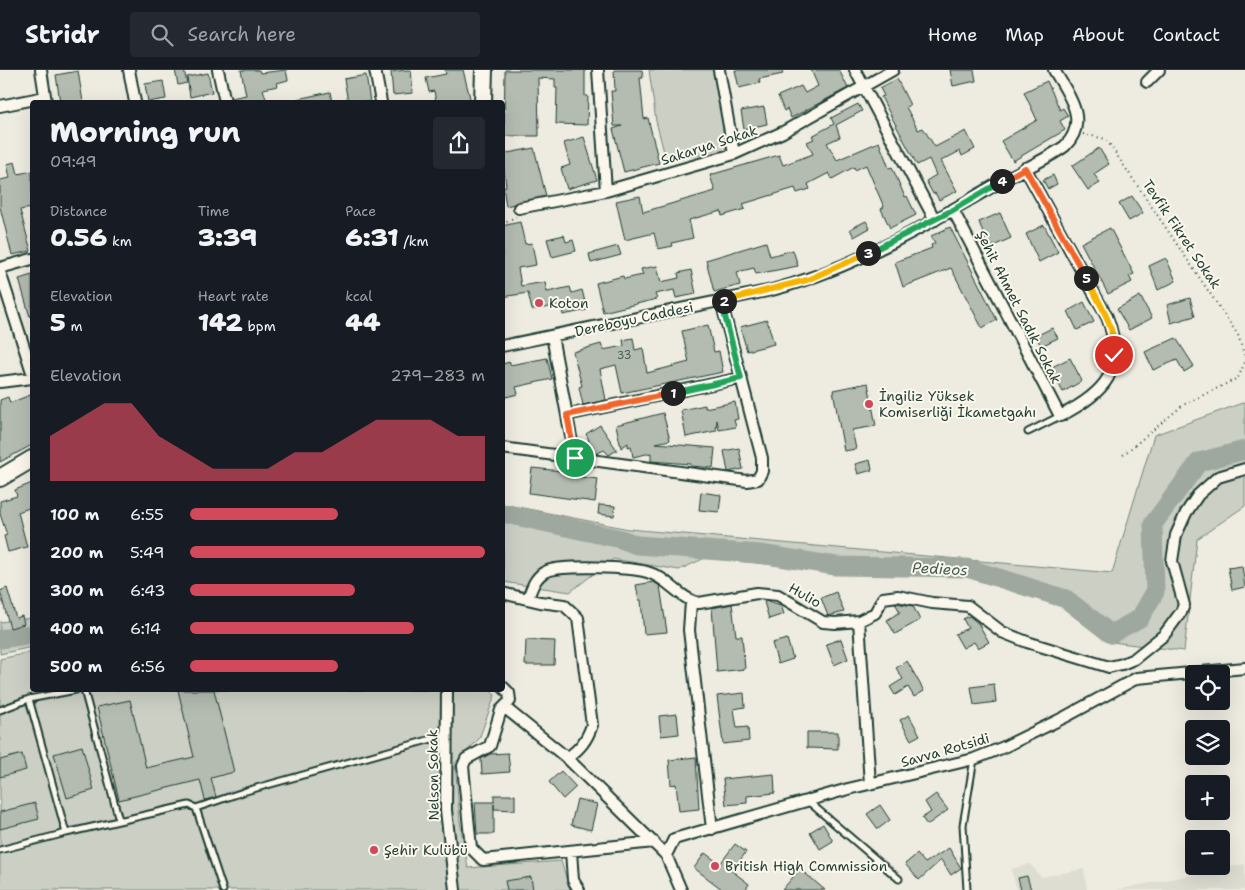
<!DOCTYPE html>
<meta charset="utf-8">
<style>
:root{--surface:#171b24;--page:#242831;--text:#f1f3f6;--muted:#9ea1a6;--line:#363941;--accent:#d1495b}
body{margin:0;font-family:"Shantell Sans",sans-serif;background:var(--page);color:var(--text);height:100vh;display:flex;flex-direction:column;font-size:19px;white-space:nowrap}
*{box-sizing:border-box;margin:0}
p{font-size:16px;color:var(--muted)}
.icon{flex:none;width:28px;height:28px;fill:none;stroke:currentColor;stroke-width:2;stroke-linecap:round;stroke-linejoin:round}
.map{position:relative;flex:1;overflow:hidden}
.panel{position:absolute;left:30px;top:30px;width:475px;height:592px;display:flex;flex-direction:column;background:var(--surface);border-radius:5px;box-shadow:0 5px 20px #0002}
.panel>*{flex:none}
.controls{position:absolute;left:1185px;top:595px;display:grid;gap:10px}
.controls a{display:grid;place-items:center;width:45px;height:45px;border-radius:5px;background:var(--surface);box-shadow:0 5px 20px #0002;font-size:25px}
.pin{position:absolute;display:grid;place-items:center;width:42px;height:42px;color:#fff;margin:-21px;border:2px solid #fff;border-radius:50%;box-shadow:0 1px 5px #0007}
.km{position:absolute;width:25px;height:25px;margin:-12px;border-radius:50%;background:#222;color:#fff;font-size:14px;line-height:25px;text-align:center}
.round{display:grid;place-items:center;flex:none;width:52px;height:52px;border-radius:5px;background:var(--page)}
.headline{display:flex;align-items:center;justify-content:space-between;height:85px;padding:0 20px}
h1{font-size:28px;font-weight:800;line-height:38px}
.metrics{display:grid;grid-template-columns:repeat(3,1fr);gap:8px;height:85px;padding:5px 20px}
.metrics div{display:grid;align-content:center}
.metrics b{font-size:25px;font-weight:800}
.metrics small{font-size:14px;font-weight:400}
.metrics p{font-size:14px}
.chart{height:140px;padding:10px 20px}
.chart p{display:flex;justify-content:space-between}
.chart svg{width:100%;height:90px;margin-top:5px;fill:var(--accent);opacity:.7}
ul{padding:0 20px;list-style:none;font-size:16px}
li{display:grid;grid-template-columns:80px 60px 1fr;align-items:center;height:38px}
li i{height:12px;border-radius:6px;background:var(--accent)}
header{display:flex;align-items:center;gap:30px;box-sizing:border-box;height:70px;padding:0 25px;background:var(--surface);border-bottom:1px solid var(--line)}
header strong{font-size:24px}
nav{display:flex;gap:28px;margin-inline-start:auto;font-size:18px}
.search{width:350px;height:45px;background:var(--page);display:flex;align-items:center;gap:12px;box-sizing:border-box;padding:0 18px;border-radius:5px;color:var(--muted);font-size:19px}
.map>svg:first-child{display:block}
.built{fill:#ddddd2}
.green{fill:#cbcfc4;stroke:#75867c}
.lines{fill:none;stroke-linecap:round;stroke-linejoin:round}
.river{stroke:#9fa89f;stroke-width:19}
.building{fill:#b4bbb0;stroke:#1f3d34}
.lane-casing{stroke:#1f3d34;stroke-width:9}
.street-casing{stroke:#1f3d34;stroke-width:14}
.primary-casing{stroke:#1f3d34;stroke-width:20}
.path{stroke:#1f3d34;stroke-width:2;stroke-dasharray:1 4;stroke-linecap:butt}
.lane{stroke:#fbf7ec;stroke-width:5}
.street{stroke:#fbf7ec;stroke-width:10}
.primary{stroke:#fbf7ec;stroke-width:16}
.split-1-casing{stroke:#fff;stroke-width:10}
.split-2-casing{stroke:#fff;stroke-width:10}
.split-3-casing{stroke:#fff;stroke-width:10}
.split-4-casing{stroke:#fff;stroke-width:10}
.split-5-casing{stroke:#fff;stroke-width:10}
.split-6-casing{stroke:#fff;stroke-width:10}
.split-1{stroke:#f0652b;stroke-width:6}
.split-2{stroke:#22a559;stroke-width:6}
.split-3{stroke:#f5b400;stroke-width:6}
.split-4{stroke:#22a559;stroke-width:6}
.split-5{stroke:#f0652b;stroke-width:6}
.split-6{stroke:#f5b400;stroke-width:6}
.poi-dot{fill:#d1495b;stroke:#fbf7ec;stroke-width:2}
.labels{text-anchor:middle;stroke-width:4;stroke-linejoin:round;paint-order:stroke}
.number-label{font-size:11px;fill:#445c53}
.street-label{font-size:14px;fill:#1f3d34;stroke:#fbf7ec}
.poi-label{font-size:14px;fill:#1f3d34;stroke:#fbf7ec;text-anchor:start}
.water-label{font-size:15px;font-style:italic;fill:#455d54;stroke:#fbf7ec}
</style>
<header>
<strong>Stridr</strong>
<div class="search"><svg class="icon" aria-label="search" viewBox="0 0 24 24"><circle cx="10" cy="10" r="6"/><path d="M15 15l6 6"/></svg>Search here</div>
<nav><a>Home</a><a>Map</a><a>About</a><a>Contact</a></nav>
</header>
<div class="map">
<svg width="1245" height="820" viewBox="0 0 1245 820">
<rect width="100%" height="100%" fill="#eeece1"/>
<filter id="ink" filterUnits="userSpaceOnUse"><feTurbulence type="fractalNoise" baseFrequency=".02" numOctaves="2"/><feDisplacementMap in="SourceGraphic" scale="10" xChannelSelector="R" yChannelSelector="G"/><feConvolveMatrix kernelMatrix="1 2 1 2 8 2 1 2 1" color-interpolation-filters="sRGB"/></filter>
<g filter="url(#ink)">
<path class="built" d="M1030,794L1041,807L1084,799L1087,820H1017L1011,799Z
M1245,794V820H1116Z"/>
<path class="green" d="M649,0H714L727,81L666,90L656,51Z
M1245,332V436L1197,469L1184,581L1112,572L1071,538L965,505L816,499L705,488L679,500L613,489L570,522L503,512V434L629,459L1112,503L1154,365Z
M32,548V577L0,584V552Z
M32,582V620H489L495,625L479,669L455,693L460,752L468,798L561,791L570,820H0V589Z"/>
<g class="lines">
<path class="river" d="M502,443L621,469L637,475L761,484L836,496L967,498L1066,529L1111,564L1140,548L1155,522L1153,454L1199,392L1245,380
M0,569L32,564"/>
</g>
<path class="building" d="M175,0H184L187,13L178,15Z
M241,0H259L260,3L286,0L288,10L277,13L278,16L263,19L267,32H232L231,28L246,25Z
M406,0H411L413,23L393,25L391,2Z
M445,0H463L471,32H436L434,21L429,22L426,8L446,4Z
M505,0H585V26H588L587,55L556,54L557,18H555V9L538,8L539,66H504Z
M614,0H642L643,8H640L644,49L648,48L659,93L624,102L613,59L622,56H614L611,21H615Z
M735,0H782L783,4L759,9L760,13L739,18Z
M811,0H839L848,18L791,48L787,39L784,41L778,26L801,16L805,23L818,16Z
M950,0H974L976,11L953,16Z
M78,1L83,32H60L56,5Z
M208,3L212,22L190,27L187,7Z
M366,5L370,32H348L344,9Z
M897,9L910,35L906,37L918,60L923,58L935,77L966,61L975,79L962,86L960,81L941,91L957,121L939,130L935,123L933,124L926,111L936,105L929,89L917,95L881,27L884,26L880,18Z
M163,11L166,29L148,32L145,14Z
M1047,11L1060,40L1063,38L1068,46L1060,51L1065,60L1013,91L1001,71L1037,50L1024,22Z
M330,22L332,32H297V29Z
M858,34L862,41L836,55L840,67L827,73L837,90L879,72L889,98L892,97L905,127L907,126L916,145L890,158L881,139L884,137L866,95L855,100L854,97L832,109L829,103L808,114L810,119L797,123L795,118L743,134L745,139L722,146L721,141L689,150L693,168L672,173L673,176L658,179L654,163L625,170L616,131L640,126L643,142L715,121L710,105L779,85L783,95L813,84L807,72L814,69L812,66L834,54L831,48Z
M764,37L767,54L744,59L741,41Z
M584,67L597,110L567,119L561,98L570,95L564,73Z
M534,78L546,126L506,136L503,117L506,116L502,84Z
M1099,78L1109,94L1094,104L1100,113L1088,120L1072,96Z
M15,92L18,104L32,101V138L20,140L31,181L12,185L0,137V110L10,108L7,94Z
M1053,105L1057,114L1048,119L1043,110Z
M1132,126L1143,143L1129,151L1119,134Z
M1000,143L1011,168L989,178L979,152Z
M866,151L870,158L854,167L850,159Z
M520,152L525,174L532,173L536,195L518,198L521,216L545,212L547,222L570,217L572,223L582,220L587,240L563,245L561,235L532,240L528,223L502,227V156Z
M1044,155L1058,182L1039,192L1026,164Z
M950,157L997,250L982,258L951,198L903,217L895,192L932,178L931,175L935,173L931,166Z
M1110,158L1134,204L1129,206L1132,212L1108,224L1081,173Z
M564,165L566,172L573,170L576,181L552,187L547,169Z
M766,172L770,186L793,180L798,196L756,204L754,198L737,202L740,215L714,222L706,190Z
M618,176L621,185L591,193L589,184Z
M1166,188L1176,211L1158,220L1149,196Z
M657,196L661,212L679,208L678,203L691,200L696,224L676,228L674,220L655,224L657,229L603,242L596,213L623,206L624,209L643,205L641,199Z
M32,205V247H30L19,209Z
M1140,226L1152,248L1129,260L1117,239Z
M1190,228L1195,246L1171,253L1167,235Z
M1084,232L1094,252L1077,260L1068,241Z
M767,250L774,274L747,281L740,257Z
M708,255L714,282L719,281L723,302L622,323L616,295L600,299L606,330L583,335L579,317L582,316L573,282L601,274L603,280L624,276L623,270L633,268L635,280L643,278L647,303L689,292L682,261Z
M1052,258L1058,268L1041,276L1036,266Z
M1176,268L1194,296L1184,302L1177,290L1153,300L1145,282Z
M547,288L552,309L516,317L518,324L502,328V294L510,292V295Z
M1070,288L1082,311L1063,322L1050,298Z
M868,313L876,356L852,360L856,379L844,381L833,320Z
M30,325L32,331V375L0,392V330L8,327L10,333Z
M735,332L738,349L734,350L736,357L719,360L717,350L716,361L686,367L681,340L705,335V338Z
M663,343L670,370L656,373L715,378L713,398L691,396V394L651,391V383L633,387L631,376L628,377V373L621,378L616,355Z
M600,355L617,380L609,385L604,380L596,384L588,371L589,370L586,364Z
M739,378L743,399L728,402L724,381Z
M870,390L872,400L858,404L855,394Z
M532,398L571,402V406L598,409L595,432L529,423Z
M32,413V437L18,442L27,477L8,482L4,466L7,465L0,444V431L17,426L15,420Z
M701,422L721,425L719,442L699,440Z
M599,435L615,436L614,446L598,444Z
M1242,496L1245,517L1232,520L1228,498Z
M654,512L660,516L667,562L644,564L641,530H639L636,515Z
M7,518L16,548L22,546L24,554L10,558L0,521Z
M836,522L844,542L828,546L821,528Z
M767,531L781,535L784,544L769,549L764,532Z
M895,533L913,536L920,550L895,564L887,550L900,542Z
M732,534L736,566H742L745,599L717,602L712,538Z
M969,546L978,553L989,572L978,578L974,572L963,578L955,564L968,558L963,549Z
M787,569L793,589L778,594L772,573Z
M841,569L848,589L834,595L826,574Z
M526,570L555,571L554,595H525Z
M907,591L924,621L914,627L908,617L895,625L890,617L903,609L896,598Z
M994,614L996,632L974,635L971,617Z
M178,620H214L234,702L211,708L216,727L205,730L200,710L119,730L97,637L130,630L146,698L194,687Z
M744,623L745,637L734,639L737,658L748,657L749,671L723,674L717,626Z
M677,644L679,664L661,666L659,646Z
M909,645L920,665L911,670L900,650Z
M807,662H838V679L807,678Z
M82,676L94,720L67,728L54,684Z
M508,683L510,702L482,704L481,689L490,684Z
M22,684L26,700L0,707V690Z
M696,687L699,739L679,741L676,714L671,715L669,690Z
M561,701L576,717L563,729L549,712Z
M774,704L775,723L747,726V733L726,735L723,709Z
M936,724L948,740L927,755L922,748L931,742L925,732Z
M494,725H515V740L494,739V734V764H477L475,732H494Z
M577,729L597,734L591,760L571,755Z
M35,733L39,749L0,759V742Z
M880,735L890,750L878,759L867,744Z
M823,754L833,771L820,779L810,762Z
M735,774L746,782L732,801L749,814L745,820H723L694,798L705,783L720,794Z
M949,778L961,798L951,805L941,790L919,810L905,794L917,784L925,793Z
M800,799L825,820H782Z
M1027,806L1031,820H1021L1018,808Z
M531,807L533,820H507L505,811Z"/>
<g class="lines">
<g class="lane-casing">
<path id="lane" d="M1028,362L1060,346
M84,620L119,750
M29,629L66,763
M0,640L29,629L76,620
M809,732L899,809
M196,738L223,820
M0,780L66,763L189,735L196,738L246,721L446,665
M967,820L963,755L974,689"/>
</g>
<g class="street-casing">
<path id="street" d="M41,0L46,32
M129,0L135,32
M218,0L225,32
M375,0L381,32
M598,0L606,121
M719,0L734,84
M855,0L935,150
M1147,12L1159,0
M0,36L45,27
M519,138L606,121L734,84L783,62L893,0
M953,140L1060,346C1105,323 1127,300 1107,247L1025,98
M0,198L32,189
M0,202L32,302
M552,266L575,388
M502,276L772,220C854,198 929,154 1002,111C1023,99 1046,90 1065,76C1090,51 1068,24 1054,0
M0,312L32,308
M567,345L741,308
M502,378L747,411L758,409L762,401V388L721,231
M502,523L540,532L564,535L578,548L592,655C587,670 580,679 567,688
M528,528C532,518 535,506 547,501C564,495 629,497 647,502C667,507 681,530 699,533L757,523L778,525L823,552L835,553L859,551L875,543L883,528L898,526L932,533L968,536L1002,562L1027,572L1109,597L1122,594L1134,589L1164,565L1181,542L1184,535L1172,491L1176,465L1186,443L1198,425L1218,407L1245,399
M691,532L689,560L712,759
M859,551L870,714
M502,616L509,623L510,631L501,640L490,676L466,689L463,696L471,778L483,790L654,772
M447,620L446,740L455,820
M504,637L567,688L666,785
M571,781L573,810L579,820
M681,820L666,785L674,769L848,719L974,689L1004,677L1065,647L1137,608L1245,598"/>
</g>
<g class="primary-casing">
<path id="primary" d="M483,32L484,0
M0,408L32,389"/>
</g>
<path class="path" d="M1083,64L1106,69L1238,265L1245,287
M502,153L516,147
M1123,385L1183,335L1238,308L1245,292"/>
<use href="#lane" class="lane"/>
<use href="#street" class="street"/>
<use href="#primary" class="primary"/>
</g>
</g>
<g class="lines" filter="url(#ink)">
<g class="split-1-casing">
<path id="split-1" d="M575,388L567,345L673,323"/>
</g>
<g class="split-2-casing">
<path id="split-2" d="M673,323L741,308L721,231H724"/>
</g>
<g class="split-3-casing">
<path id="split-3" d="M724,231L807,210L868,183"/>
</g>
<g class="split-4-casing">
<path id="split-4" d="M868,183L953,140L1002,111"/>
</g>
<g class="split-5-casing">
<path id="split-5" d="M1002,111L1025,98L1086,208"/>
</g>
<g class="split-6-casing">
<path id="split-6" d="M1086,208C1099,232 1116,256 1114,285"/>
</g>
<use href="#split-1" class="split-1"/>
<use href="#split-2" class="split-2"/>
<use href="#split-3" class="split-3"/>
<use href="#split-4" class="split-4"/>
<use href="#split-5" class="split-5"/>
<use href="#split-6" class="split-6"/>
</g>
<g class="poi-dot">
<circle cx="539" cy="233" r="5"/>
<circle cx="869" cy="334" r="5"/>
<circle cx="374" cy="780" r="5"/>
<circle cx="715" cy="796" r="5"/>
</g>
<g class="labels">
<g class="number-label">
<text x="624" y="289">33</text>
</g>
<g class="street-label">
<text transform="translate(709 75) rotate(-18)" y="5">Sakarya Sokak</text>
<text transform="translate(1182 164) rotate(56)" y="5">Tevfik Fikret Sokak</text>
<text transform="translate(1019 237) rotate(63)" y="5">Şehit Ahmet Sadık Sokak</text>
<text transform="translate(634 249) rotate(-12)" y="5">Dereboyu Caddesi</text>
<text transform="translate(805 525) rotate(30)" y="5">Hulio</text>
<text transform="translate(945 680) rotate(-16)" y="5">Savva Rotsidi</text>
<text transform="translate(433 705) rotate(-91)" y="5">Nelson Sokak</text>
</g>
<g class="poi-label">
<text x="549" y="238">Koton</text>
<text x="879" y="331">İngiliz Yüksek<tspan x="879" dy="16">Komiserliği İkametgahı</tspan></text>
<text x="384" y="785">Şehir Kulübü</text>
<text x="725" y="801">British High Commission</text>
</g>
<g class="water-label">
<text transform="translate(940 499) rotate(3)" y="5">Pedieos</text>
</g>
</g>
</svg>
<div class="controls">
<a><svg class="icon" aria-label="locate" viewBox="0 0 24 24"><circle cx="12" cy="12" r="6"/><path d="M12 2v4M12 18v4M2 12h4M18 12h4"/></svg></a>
<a><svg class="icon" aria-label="layers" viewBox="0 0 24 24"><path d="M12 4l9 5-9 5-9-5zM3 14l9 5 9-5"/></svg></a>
<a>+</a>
<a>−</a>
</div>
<div class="pin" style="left:575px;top:388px;background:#1e9e55"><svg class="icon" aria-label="arrive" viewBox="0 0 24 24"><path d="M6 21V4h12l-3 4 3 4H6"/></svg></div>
<div class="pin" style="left:1114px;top:285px;background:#d93025"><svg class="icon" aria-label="check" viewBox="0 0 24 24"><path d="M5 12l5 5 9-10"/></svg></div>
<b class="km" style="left:673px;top:323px">1</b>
<b class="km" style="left:724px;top:231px">2</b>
<b class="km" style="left:868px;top:183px">3</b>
<b class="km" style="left:1002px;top:111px">4</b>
<b class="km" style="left:1086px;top:208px">5</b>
<section class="panel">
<div class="headline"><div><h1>Morning run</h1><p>09:49</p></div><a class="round"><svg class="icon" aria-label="share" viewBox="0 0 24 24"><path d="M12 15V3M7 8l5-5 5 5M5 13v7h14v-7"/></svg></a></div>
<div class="metrics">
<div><p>Distance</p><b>0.56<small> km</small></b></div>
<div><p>Time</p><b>3:39</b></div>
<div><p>Pace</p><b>6:31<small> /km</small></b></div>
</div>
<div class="metrics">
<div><p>Elevation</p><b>5<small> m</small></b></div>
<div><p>Heart rate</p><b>142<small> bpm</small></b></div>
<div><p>kcal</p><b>44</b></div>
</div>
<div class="chart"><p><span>Elevation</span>279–283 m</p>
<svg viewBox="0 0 160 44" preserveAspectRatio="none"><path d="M0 44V22L10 14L20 6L30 6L40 22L50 30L60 38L70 38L80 38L90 30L100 30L110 22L120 14L130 14L140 14L150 22L160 22V44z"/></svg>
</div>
<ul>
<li><b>100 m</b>6:55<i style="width:50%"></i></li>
<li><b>200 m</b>5:49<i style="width:100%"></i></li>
<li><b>300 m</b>6:43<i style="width:56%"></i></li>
<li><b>400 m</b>6:14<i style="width:76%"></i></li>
<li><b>500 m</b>6:56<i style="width:50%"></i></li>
</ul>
</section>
</div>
